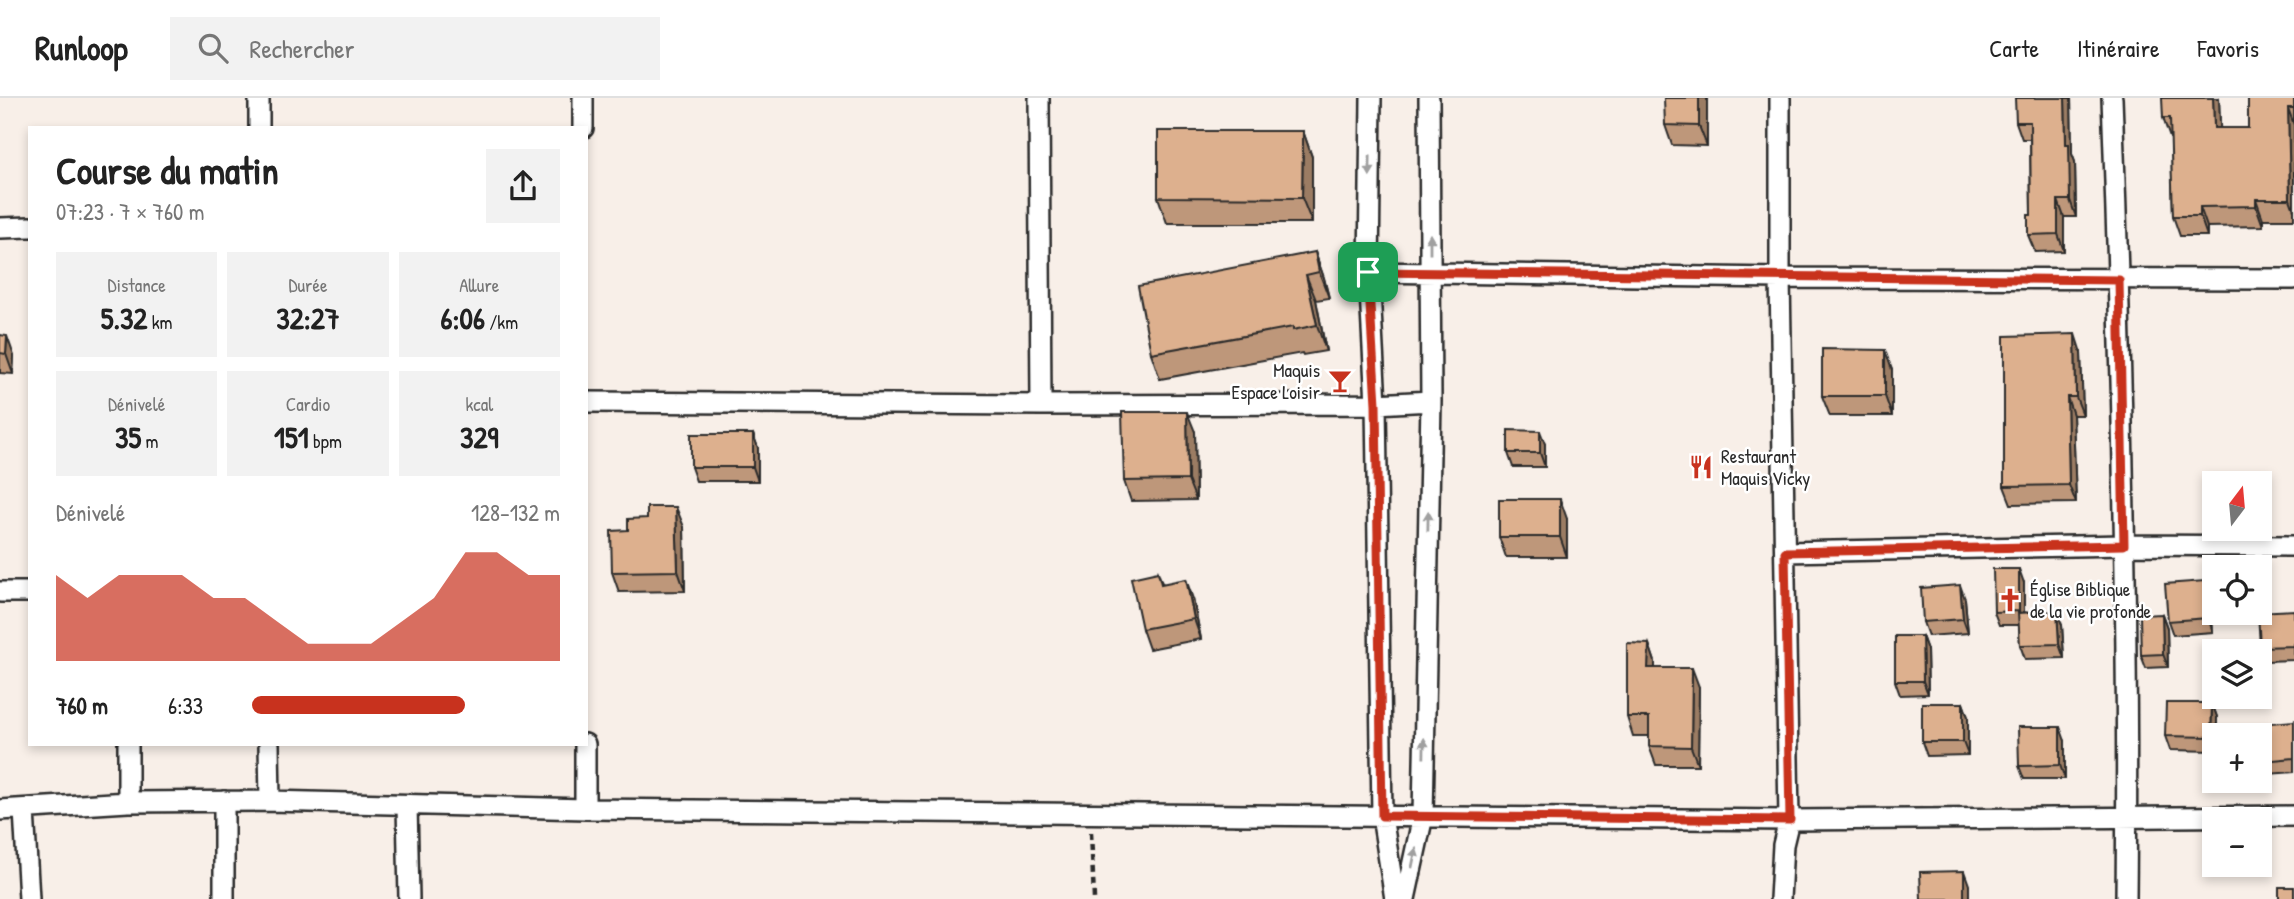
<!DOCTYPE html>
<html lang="fr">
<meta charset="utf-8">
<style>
:root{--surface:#fff;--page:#f2f2f2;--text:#222;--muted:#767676;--line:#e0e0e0;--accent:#c8321e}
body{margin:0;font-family:"Patrick Hand",sans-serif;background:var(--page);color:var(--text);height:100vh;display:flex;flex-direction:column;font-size:26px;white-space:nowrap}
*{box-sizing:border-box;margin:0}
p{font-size:23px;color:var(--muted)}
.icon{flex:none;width:38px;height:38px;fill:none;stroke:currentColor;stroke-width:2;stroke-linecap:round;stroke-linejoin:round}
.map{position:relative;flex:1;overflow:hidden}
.panel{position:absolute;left:28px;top:28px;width:560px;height:620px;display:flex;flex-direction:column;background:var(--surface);border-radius:0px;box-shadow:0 4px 10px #0003}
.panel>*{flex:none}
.needle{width:46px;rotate:16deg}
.controls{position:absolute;left:2202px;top:373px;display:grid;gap:14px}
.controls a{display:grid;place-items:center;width:70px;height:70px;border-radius:0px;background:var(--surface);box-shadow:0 4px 10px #0003;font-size:35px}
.pin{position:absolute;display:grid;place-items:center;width:60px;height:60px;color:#fff;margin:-30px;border-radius:14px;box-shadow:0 4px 10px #0006}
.round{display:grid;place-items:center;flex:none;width:74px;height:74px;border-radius:0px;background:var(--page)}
.headline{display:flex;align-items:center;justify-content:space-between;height:119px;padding:0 28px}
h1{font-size:38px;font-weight:800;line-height:52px}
.metrics{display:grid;grid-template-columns:repeat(3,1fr);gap:10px;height:119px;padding:7px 28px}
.metrics div{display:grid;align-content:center;border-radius:0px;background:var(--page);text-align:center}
.metrics b{font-size:30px;font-weight:800}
.metrics small{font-size:19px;font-weight:400}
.metrics p{font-size:19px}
.chart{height:196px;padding:14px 28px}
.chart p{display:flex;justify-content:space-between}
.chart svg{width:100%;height:126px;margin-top:7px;fill:var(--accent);opacity:.7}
ul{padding:0 28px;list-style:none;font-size:23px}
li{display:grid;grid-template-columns:112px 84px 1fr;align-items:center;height:52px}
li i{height:18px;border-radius:9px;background:var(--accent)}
header{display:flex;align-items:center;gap:42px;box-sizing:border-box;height:98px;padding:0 35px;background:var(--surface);border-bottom:2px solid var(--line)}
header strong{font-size:33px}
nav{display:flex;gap:38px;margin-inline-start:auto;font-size:24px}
.search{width:490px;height:63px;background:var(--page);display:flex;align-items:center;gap:18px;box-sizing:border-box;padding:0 24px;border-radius:0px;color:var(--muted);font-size:26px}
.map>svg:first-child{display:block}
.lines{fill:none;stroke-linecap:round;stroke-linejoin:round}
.street-casing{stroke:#2b2b2b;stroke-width:24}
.path{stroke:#2b2b2b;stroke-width:4.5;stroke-dasharray:7 5;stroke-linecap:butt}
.street{stroke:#fff;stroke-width:19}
.wall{fill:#be977a;stroke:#2b2b2b;stroke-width:2}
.shaded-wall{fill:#9b7b63;stroke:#2b2b2b;stroke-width:2}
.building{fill:#ddb08e;stroke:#2b2b2b;stroke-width:2}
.oneway{fill:#a0a0a0}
.route-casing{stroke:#fff;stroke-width:14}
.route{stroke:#c8321e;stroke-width:9}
.labels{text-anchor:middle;stroke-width:5;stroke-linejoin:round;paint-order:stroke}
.poi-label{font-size:19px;fill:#2b2b2b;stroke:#fff;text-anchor:start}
</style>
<header>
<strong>Runloop</strong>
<div class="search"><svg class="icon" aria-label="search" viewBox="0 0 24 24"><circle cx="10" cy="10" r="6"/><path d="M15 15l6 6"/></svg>Rechercher</div>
<nav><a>Carte</a><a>Itinéraire</a><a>Favoris</a></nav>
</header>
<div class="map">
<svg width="2294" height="801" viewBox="0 0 2294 801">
<rect width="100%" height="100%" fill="#f8efe8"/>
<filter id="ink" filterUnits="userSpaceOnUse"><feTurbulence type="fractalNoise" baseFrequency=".0143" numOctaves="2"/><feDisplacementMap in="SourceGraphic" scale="14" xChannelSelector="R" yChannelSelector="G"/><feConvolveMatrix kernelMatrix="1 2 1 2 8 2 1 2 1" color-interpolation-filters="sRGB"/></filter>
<g filter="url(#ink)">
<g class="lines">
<g class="street-casing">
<path id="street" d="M259,0V30
M583,0V30
M1039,0L1041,307
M1371,0L1369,174L1376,306L1382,718L1395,801
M1780,0V180L1789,722L1783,747L1780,801
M2112,0C2122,267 2129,534 2126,801
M0,130L30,129
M1369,174L1780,180L2294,181
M586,304L1041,307L1376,306L1431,303
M1785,454L2124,447L2294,448
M0,494H30
M269,646L270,703
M585,646V711
M224,703V801
M128,704V646
M407,707L409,801
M0,712L128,704L270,703L585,711L1789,722L2294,718
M24,712L29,801
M1405,801L1423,718L1431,303L1429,0"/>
</g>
<path class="path" d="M1091,734L1094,801"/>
<use href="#street" class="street"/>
</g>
<path class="wall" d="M1707,0V48L1672,47L1665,27Z
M2071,0L2072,56L2075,64L2076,119H2064V153L2035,154L2028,137L2031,117L2030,41H2022L2016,24Z
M2219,0L2220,30H2248L2294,0V121H2263V128L2207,129V138H2180L2173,118L2171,40H2170L2163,20Z
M1303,33L1312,59V125H1167L1158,99Z
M1315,154L1324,180L1329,200L1316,202L1326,253L1303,257L1302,255L1160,281L1151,255Z
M0,237L14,258L13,276L0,275Z
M2081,255L2083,317H2073L2076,405L2011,406L2004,388Z
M1892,272V318H1830L1822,298Z
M1195,334L1196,402L1131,403L1124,383Z
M753,336L758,350V383H696L691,369Z
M1545,346V369H1513L1508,355Z
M1567,421V459H1506L1499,439Z
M684,429L685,493L619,494L612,474L628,432Z
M1158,474L1162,485L1193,501L1201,541L1149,551L1142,531Z
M2024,485V514L2062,527L2064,560L2025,561L2020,547L2019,527H1999L1994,514Z
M2210,497L2213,534L2173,537L2168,523Z
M1965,501L1968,535L1928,538L1923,524Z
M2294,512V562L2265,563L2260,549Z
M2162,516L2167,530L2168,569L2146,570L2141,557Z
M1922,538L1927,552L1928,596L1900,597L1895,583Z
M1649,546L1655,564V570L1699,589L1698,667H1656L1649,648V638H1633L1627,619Z
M1963,605L1968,619V657L1927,658L1922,644Z
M2212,605L2217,619L2214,637V653L2170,652L2165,638Z
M2294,623V674L2268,676L2263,663Z
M2065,643V681H2024L2019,668Z"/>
<path class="shaded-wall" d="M1699,0H1707V48L1699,28Z
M2065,0H2071L2072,56L2075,64L2076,119L2070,102L2066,46Z
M2213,0H2219L2221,51L2214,30Z
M2288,10L2294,27V112L2290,101Z
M1303,33L1312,59V125L1302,100Z
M2256,101L2263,121V128L2256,108Z
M2058,102L2064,119V153L2058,136Z
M2200,109L2207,129V138L2200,118Z
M1315,154L1324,180L1329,200L1319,174Z
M1306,177L1316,202L1326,253L1317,227Z
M2075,236L2081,255L2083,317L2076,299Z
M7,238L14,258L13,276L6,256Z
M1885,252L1892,272V318L1885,298Z
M2067,299L2073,317L2076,405L2069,387Z
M1187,314L1195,334L1196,402L1188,382Z
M1540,333L1545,346V369L1540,355Z
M753,336L758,350V383L753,369Z
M1560,401L1567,421V459L1560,439Z
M676,409L684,429L685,493L678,473Z
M2019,471L2024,485V527L2019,513Z
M1186,481L1193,501L1201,541L1194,521Z
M2205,483L2210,497L2213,534L2208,520Z
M1960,487L1965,501L1968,535L1963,521Z
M2057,513L2062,527L2064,560L2059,546Z
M2162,516L2167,530L2168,569L2163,556Z
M1922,538L1927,552L1928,596L1923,583Z
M1649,546L1655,564V589L1648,570Z
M1692,570L1699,589L1698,667L1691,649Z
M1963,605L1968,619V657L1963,644Z
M2212,605L2217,619V637H2214V645L2211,639Z
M2060,629L2065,643V681L2060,667Z
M1964,773L1969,787V801H1964Z"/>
<path class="building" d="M1664,0H1699V28L1665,27Z
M2015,0H2065L2066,46H2069L2070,102H2058V136L2028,137V117H2031L2030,24H2016Z
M2162,0H2213L2214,30H2248V0H2294V10H2288L2290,101H2256V108L2200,109V118H2173L2170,20H2163Z
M1158,33H1303L1302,100L1158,99Z
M1315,154L1319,174L1306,177L1317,227L1293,232V229L1151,255L1138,188Z
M2075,236L2076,299H2067L2069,387L2004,388V238Z
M0,237L7,238L6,256L0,255Z
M1822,251L1885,252V298H1822Z
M1122,314H1187L1188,382L1124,383Z
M1508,332L1540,333V355H1508Z
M691,336H753V369H691Z
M1499,401H1560V439H1499Z
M647,409H676L678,473L612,474L611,433L628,432V421L647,420Z
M1993,471H2019V513L1994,514Z
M1158,474L1161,486L1186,481L1194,521L1142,531L1131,480Z
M2205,483L2208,520L2168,523L2165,486Z
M1960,487L1963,521L1923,524L1921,490Z
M2294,512V548L2260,549L2258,514Z
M2057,513L2059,546L2020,547L2018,515Z
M2162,516L2163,556L2141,557L2140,517Z
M1895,538H1922L1923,583H1895Z
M1627,545L1649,546L1648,570H1692L1691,649L1649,648V619H1627Z
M1922,605H1963V644H1922Z
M2166,605H2212L2211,639L2165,638Z
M2294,623V660L2263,663L2259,626Z
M2018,629H2060V667L2019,668Z
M1964,773V801H1921L1920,774Z
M2279,789H2294V801H2279Z"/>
<defs><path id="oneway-solid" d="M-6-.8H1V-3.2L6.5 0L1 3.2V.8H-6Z" transform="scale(1.75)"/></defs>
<g class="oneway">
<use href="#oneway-solid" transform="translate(1370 68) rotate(91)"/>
<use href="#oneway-solid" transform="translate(1430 146) rotate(-90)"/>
<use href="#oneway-solid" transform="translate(1428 423) rotate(-89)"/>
<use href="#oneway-solid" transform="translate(1424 650) rotate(-89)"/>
<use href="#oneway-solid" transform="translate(1414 760) rotate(-78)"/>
</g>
</g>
<g class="lines" filter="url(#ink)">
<g class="route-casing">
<path id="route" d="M1368,174L2119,182L2124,447L1785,454L1790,722L1382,718L1376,306Z"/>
</g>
<use href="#route" class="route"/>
</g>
<defs>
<g id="bar-bare" transform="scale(1.89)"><path d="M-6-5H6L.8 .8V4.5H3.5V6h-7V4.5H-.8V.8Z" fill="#c8321e" stroke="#fff" stroke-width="2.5" paint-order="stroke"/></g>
<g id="restaurant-bare" transform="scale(1.89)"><path d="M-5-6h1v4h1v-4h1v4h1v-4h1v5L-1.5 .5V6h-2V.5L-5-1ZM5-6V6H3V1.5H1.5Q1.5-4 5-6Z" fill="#c8321e" stroke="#fff" stroke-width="2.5" paint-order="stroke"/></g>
<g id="church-bare" transform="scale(1.89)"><path d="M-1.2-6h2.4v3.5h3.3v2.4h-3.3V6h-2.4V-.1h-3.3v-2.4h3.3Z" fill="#c8321e" stroke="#fff" stroke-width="2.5" paint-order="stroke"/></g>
</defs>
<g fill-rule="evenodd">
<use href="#bar-bare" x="1340" y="283"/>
<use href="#restaurant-bare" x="1701" y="369"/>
<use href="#church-bare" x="2010" y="502"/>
</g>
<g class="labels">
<g class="poi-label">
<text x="1320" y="279" text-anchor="end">Maquis<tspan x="1320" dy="22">Espace Loisir</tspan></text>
<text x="1721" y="365">Restaurant<tspan x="1721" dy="22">Maquis Vicky</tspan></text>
<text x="2030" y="498">Église Biblique<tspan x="2030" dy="22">de la vie profonde</tspan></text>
</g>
</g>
</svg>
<div class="controls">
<a><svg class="needle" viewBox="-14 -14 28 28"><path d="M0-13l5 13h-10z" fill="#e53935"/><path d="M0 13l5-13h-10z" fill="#767676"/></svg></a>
<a><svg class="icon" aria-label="locate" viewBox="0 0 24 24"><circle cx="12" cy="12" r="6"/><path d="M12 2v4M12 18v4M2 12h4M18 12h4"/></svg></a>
<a><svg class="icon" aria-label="layers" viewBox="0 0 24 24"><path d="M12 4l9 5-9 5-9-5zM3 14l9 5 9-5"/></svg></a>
<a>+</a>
<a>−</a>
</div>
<div class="pin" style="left:1368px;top:174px;background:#1e9e55"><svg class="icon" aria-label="arrive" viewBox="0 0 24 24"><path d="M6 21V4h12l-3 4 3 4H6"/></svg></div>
<section class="panel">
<div class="headline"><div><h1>Course du matin</h1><p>07:23 · 7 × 760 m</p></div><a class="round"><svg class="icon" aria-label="share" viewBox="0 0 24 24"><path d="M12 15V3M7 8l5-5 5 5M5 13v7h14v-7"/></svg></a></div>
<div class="metrics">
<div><p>Distance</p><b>5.32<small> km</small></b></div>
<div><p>Durée</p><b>32:27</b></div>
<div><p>Allure</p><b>6:06<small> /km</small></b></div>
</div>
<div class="metrics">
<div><p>Dénivelé</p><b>35<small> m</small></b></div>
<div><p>Cardio</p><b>151<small> bpm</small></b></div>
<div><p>kcal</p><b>329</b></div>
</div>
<div class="chart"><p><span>Dénivelé</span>128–132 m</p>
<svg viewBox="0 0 160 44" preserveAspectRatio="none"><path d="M0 44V14L10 22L20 14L30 14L40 14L50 22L60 22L70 30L80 38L90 38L100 38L110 30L120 22L130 6L140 6L150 14L160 14V44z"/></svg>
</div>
<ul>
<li><b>760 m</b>6:33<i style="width:69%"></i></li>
</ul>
</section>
</div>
